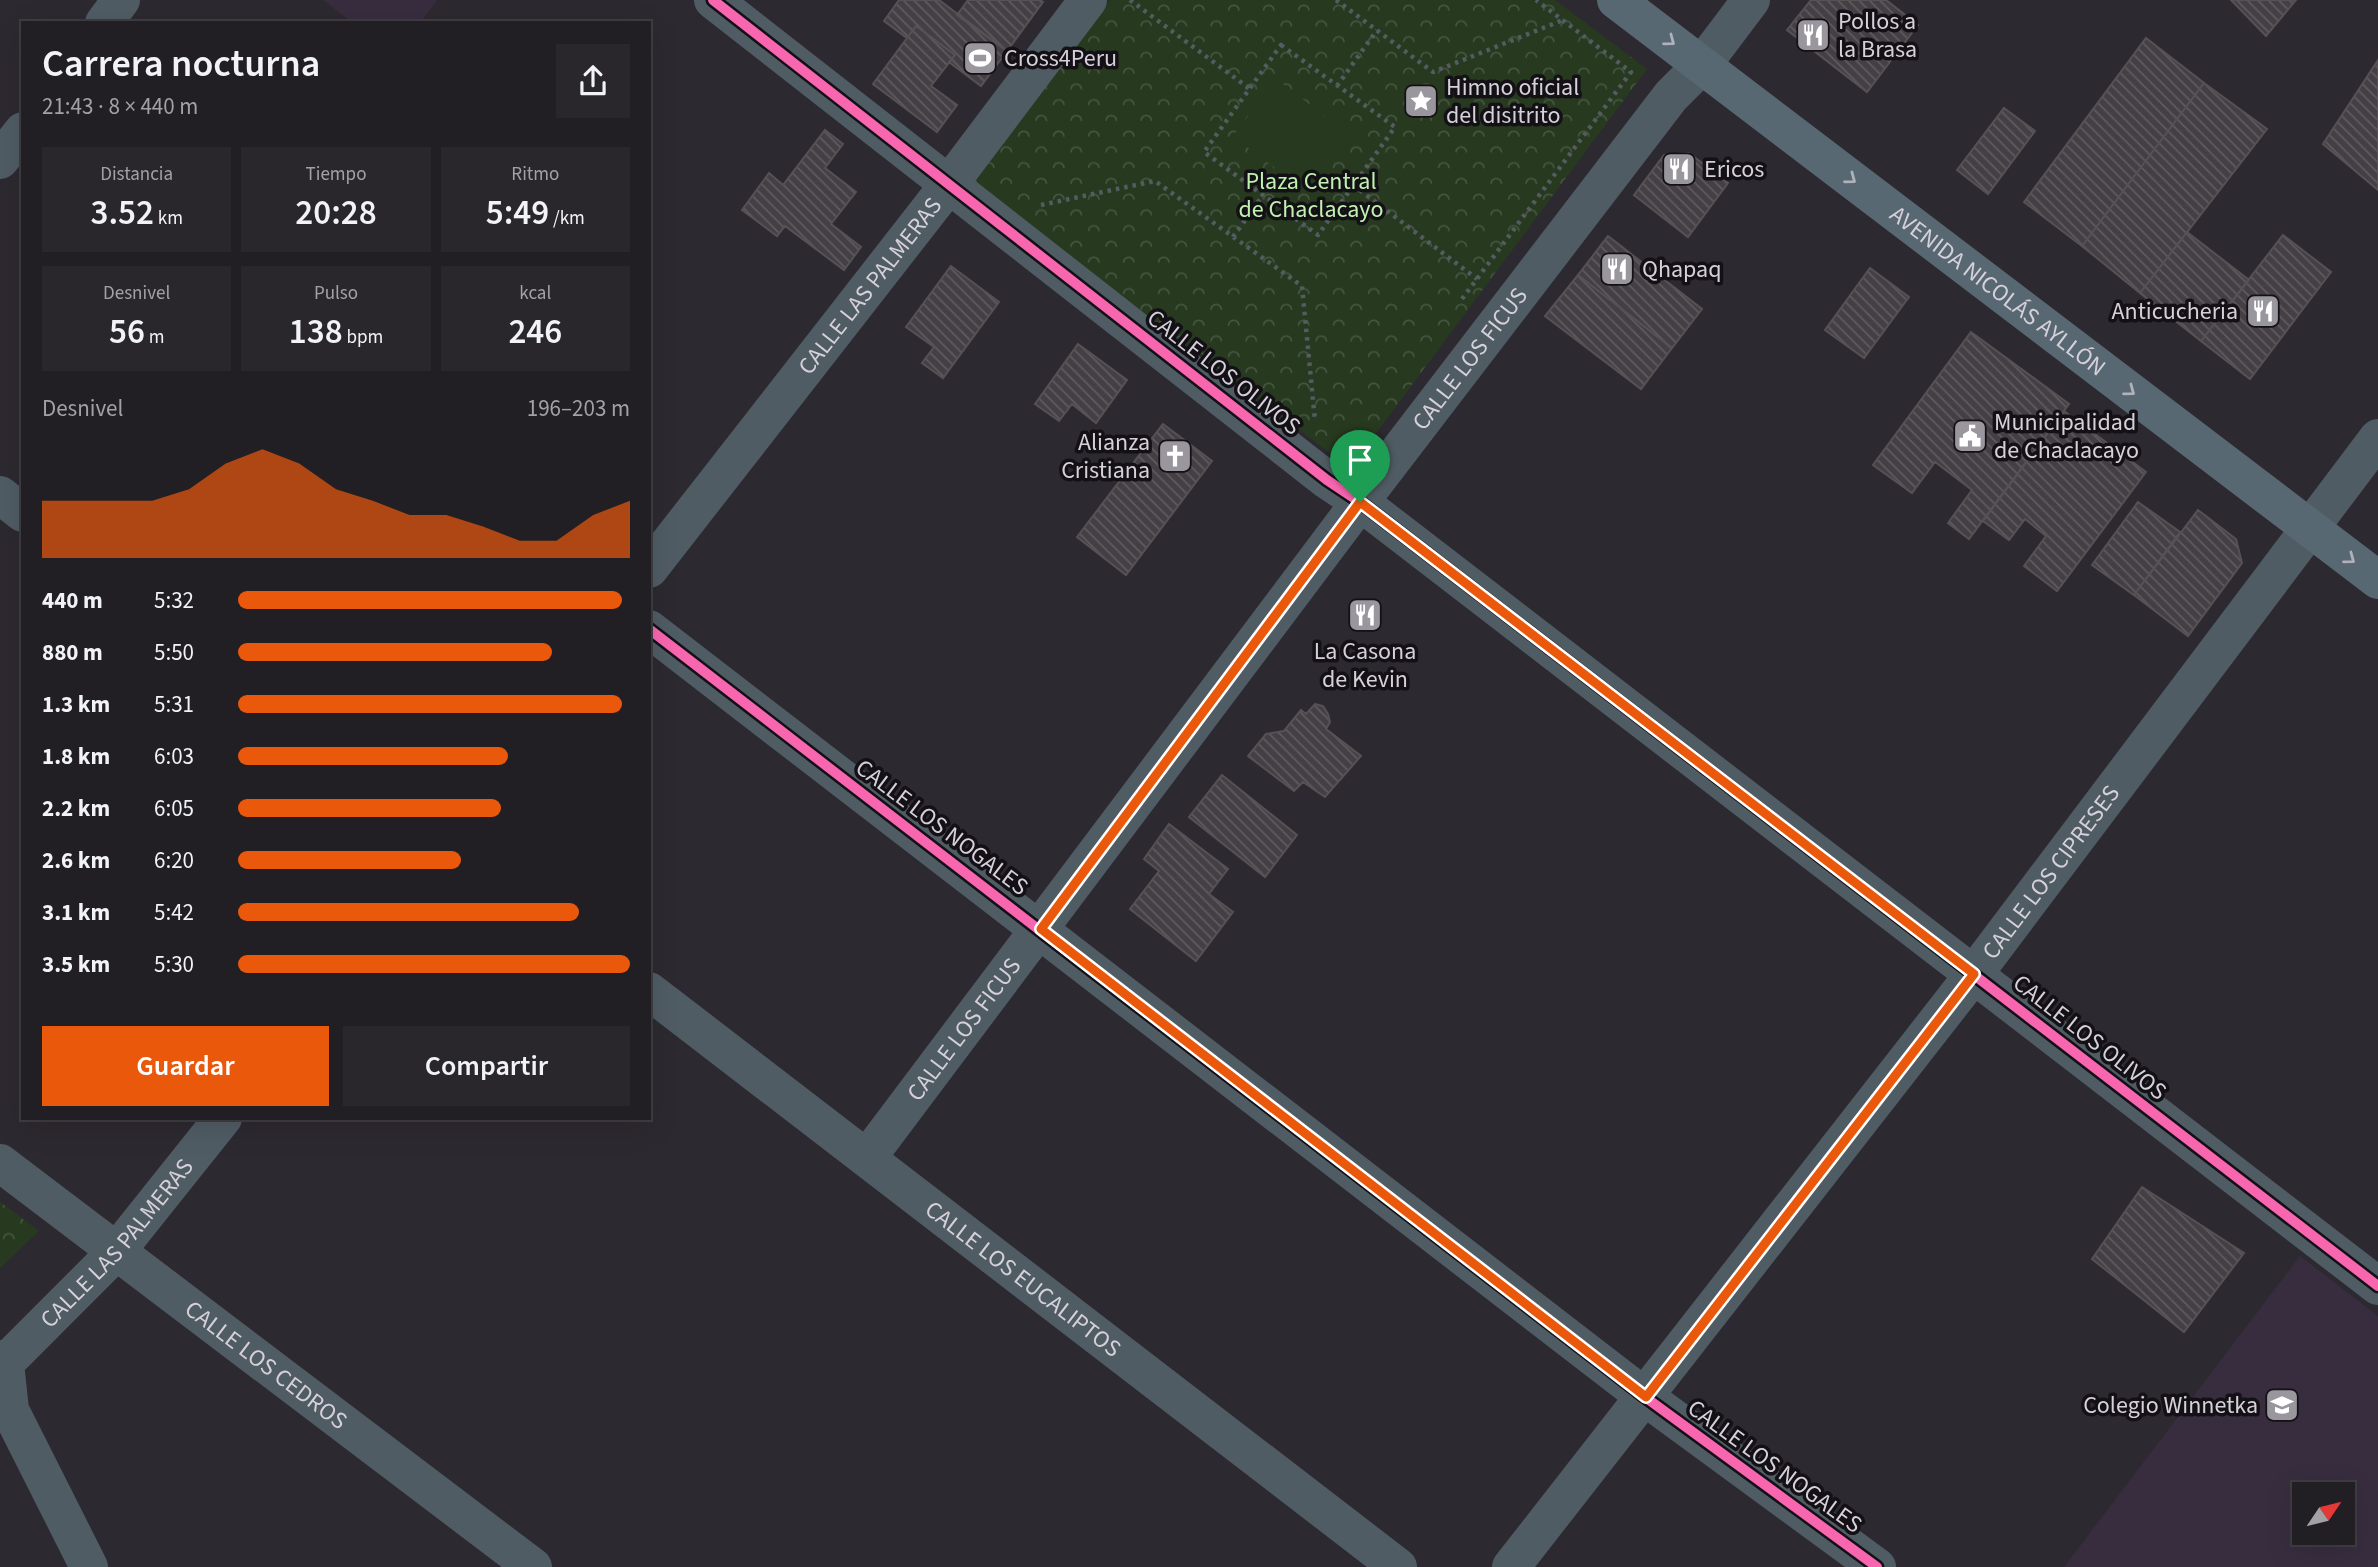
<!DOCTYPE html>
<html lang="es">
<meta charset="utf-8">
<style>
:root{--surface:#221f24;--page:#2a272c;--text:#f1f3f6;--muted:#a2a2a6;--line:#3f3d41;--accent:#ea580c}
body{margin:0;font-family:"Source Sans 3",sans-serif;background:var(--page);color:var(--text);height:100vh;display:flex;flex-direction:column;font-size:26px;white-space:nowrap}
*{box-sizing:border-box;margin:0}
p{font-size:23px;color:var(--muted)}
.icon{flex:none;width:38px;height:38px;fill:none;stroke:currentColor;stroke-width:2;stroke-linecap:round;stroke-linejoin:round}
.map{position:relative;flex:1;overflow:hidden}
.side{position:absolute;left:21px;top:21px;width:630px;height:1099px;display:flex;flex-direction:column;background:var(--surface);border-radius:0px;box-shadow:0 7px 28px #0002,0 0 0 2px var(--line)}
.side>*{flex:none}
.needle{width:46px;rotate:55deg}
.tools{position:absolute;left:2292px;top:1482px;display:grid;gap:14px}
.tools a{display:grid;place-items:center;width:63px;height:63px;border-radius:0px;background:var(--surface);box-shadow:0 7px 28px #0002,0 0 0 2px var(--line);font-size:35px}
.pin{position:absolute;display:grid;place-items:center;width:60px;height:60px;color:#fff;margin:-72px -30px;border-radius:50% 50% 50% 0;rotate:-45deg;box-shadow:0 0 7px #0007}
.pin .icon{rotate:45deg}
.round{display:grid;place-items:center;flex:none;width:74px;height:74px;border-radius:0px;background:var(--page)}
.head{display:flex;align-items:center;justify-content:space-between;height:119px;padding:0 21px}
h1{font-size:38px;font-weight:600;line-height:52px}
.stats{display:grid;grid-template-columns:repeat(3,1fr);gap:10px;height:119px;padding:7px 21px}
.stats div{display:grid;align-content:center;border-radius:0px;background:var(--page);text-align:center}
.stats b{font-size:35px;font-weight:600}
.stats small{font-size:19px;font-weight:400}
.stats p{font-size:19px}
.chart{height:196px;padding:14px 21px}
.chart p{display:flex;justify-content:space-between}
.chart svg{width:100%;height:126px;margin-top:7px;fill:var(--accent);opacity:.7}
.button{display:flex;gap:14px;margin-top:auto;padding:14px 21px}
.button a{flex:1;height:80px;border-radius:0px;background:var(--accent);color:#fff;font-size:28px;font-weight:600;line-height:80px;text-align:center}
.button a+a{background:var(--page);color:var(--text)}
ul{padding:0 21px;list-style:none;font-size:23px}
li{display:grid;grid-template-columns:112px 84px 1fr;align-items:center;height:52px}
li i{height:18px;border-radius:9px;background:var(--accent)}
.map>svg:first-child{display:block}
.built{fill:#372d3f;fill-rule:evenodd}
.park{fill:url(#park-crowns)}
.garden{fill:#273a20}
.building{fill:url(#building-back-hatch);stroke:#555155;stroke-width:2}
.lines{fill:none;stroke-linecap:round;stroke-linejoin:round}
.path{stroke:#545b61;stroke-width:4.5;stroke-dasharray:3.5 5;stroke-linecap:butt}
.minor{stroke:#505c64;stroke-width:38}
.tertiary{stroke:#505c64;stroke-width:38}
.trunk{stroke:#586872;stroke-width:38}
.cycleway-casing{stroke:#131016;stroke-width:15}
.cycleway{stroke:#f766af;stroke-width:10}
.oneway{stroke:#b0b1ba}
.route-casing{stroke:#fff;stroke-width:14}
.route{stroke:#ea580c;stroke-width:9}
.labels{text-anchor:middle;stroke-width:7;stroke-linejoin:round;paint-order:stroke}
.poi-label{font-size:24px;fill:#d5d0d9;stroke:#131016;text-anchor:start}
.park-label{font-size:24px;fill:#c0f1af;stroke:#131016}
.street-label{font-size:24px;fill:#d5d0d9;stroke:#131016}
</style>
<div class="map">
<svg width="2378" height="1567" viewBox="0 0 2378 1567">
<defs>
<pattern id="park-crowns" width="20" height="18" patternUnits="userSpaceOnUse" patternTransform="scale(1.75)"><rect width="20" height="18" fill="#273a20"/><path d="M2 6a3 3 0 1 1 6 0M12 15a3 3 0 1 1 6 0" fill="none" stroke="#455540"/></pattern>
<pattern id="building-back-hatch" width="6" height="6" patternUnits="userSpaceOnUse" patternTransform="scale(1.75)"><rect width="6" height="6" fill="#443f44"/><path d="M-1 5l2 2M0 0l6 6M5-1l2 2" fill="none" stroke="#5e5a5e"/></pattern>
</defs>
<rect width="100%" height="100%" fill="#2d2930"/>
<path class="built" d="M323,0H437L420,23H353Z
M2300,1256L2378,1316V1567H2064ZM2305,1494H2343V1533H2305Z"/>
<path class="park" d="M1110,0H1555L1647,69L1350,468L973,184Z
M0,1202L39,1231L0,1268Z"/>
<path class="garden" d="M1276,79L1351,136L1308,193L1233,136Z"/>
<path class="building" d="M899,0H939L1007,51L981,86L949,62L955,55L916,26L907,38L884,21Z
M968,0H1040L1043,2L1007,51L957,15Z
M1811,0H1886L1918,25L1867,92L1787,30Z
M2231,0H2296L2266,36Z
M916,26L955,55L931,86L957,105L937,132L873,84Z
M2146,38L2204,83L2082,246L2024,202Z
M2378,60V190L2323,144Z
M2204,83L2267,129L2140,293L2082,246Z
M2004,108L2035,131L1988,194L1957,170Z
M825,130L843,144L825,168L856,192L831,224L861,247L844,270L785,226L777,236L742,210L769,173L783,185Z
M1689,153L1728,183L1688,237L1634,195L1664,155Z
M2187,232L2249,280L2201,341L2140,293Z
M2283,235L2331,272L2250,379L2201,341Z
M1608,236L1702,309L1672,348L1578,275Z
M951,266L999,302L943,378L922,363L934,347L906,327Z
M1870,268L1909,297L1864,358L1825,330Z
M1578,275L1672,348L1641,389L1545,316Z
M1971,332L2069,404L1969,539L1948,523L1972,490L1935,462L1912,493L1873,465Z
M1078,344L1127,380L1096,423L1072,404L1059,421L1035,404Z
M2064,411L2146,472L2057,591L2024,566L2046,536L2025,519L2009,540L1983,521Z
M1163,424L1212,461L1126,575L1077,537Z
M2138,502L2180,532L2134,595L2092,565Z
M2198,510L2236,539L2242,563L2188,636L2134,595Z
M1315,704L1323,706L1328,714L1330,722L1326,729L1361,756L1325,797L1303,782L1294,791L1248,756L1266,734L1284,731L1301,710L1306,714Z
M1222,775L1297,835L1265,877L1189,817Z
M1169,824L1228,869L1209,894L1233,912L1196,961L1130,909L1159,871L1144,859Z
M2142,1187L2244,1253L2184,1332L2092,1259Z"/>
<g class="lines">
<path class="path" d="M1130,0L1250,89
M1336,0L1433,72L1563,20
M1281,45L1395,127L1318,235L1204,152Z
M1337,86L1377,30
M1353,185L1477,279
M1041,205L1155,181L1302,286L1315,421
M1233,237L1263,195
M1462,299L1631,72L1536,0"/>
<g class="minor">
<path d="M713,0L1327,480L1360,502L2378,1286"/>
<path d="M0,495L23,513"/>
<path id="s1" d="M649,569L950,183L1088,0"/>
<path d="M649,629L1645,1397L1877,1567"/>
<path id="s2" d="M649,991L1398,1567"/>
<path id="s3" d="M867,1158L1360,502L1671,96L1702,65L1751,0"/>
<path id="s4" d="M0,1163L533,1567"/>
<path id="s5" d="M5,1363L116,1252L223,1118"/>
<path id="s6" d="M1511,1567L1974,974L2378,438"/>
</g>
<path class="tertiary" d="M104,23L121,0
M0,160L23,131
M0,1359L5,1363L10,1410L89,1567"/>
<path class="trunk" id="s7" d="M1616,0L2378,580"/>
<g class="cycleway-casing">
<path id="cycleway" d="M713,0L1327,480L1360,502L2378,1286
M649,629L1645,1397L1877,1567"/>
</g>
<use href="#cycleway" class="cycleway"/>
</g>
<defs><path id="oneway-chevron" d="M-2-3.5L2.5 0L-2 3.5" fill="none" stroke-width="1.6" stroke-linecap="round" stroke-linejoin="round" transform="scale(1.75)"/></defs>
<g class="oneway">
<use href="#oneway-chevron" transform="translate(1670 41) rotate(37)"/>
<use href="#oneway-chevron" transform="translate(1851 179) rotate(37)"/>
<use href="#oneway-chevron" transform="translate(2130 391) rotate(37)"/>
<use href="#oneway-chevron" transform="translate(2350 559) rotate(37)"/>
</g>
<g class="lines">
<g class="route-casing">
<path id="route" d="M1360,502L1974,974L1646,1397L1041,929Z"/>
</g>
<use href="#route" class="route"/>
</g>
<defs>
<g id="restaurant-square" transform="scale(1.75)"><rect x="-9" y="-9" width="18" height="18" rx="4" fill="#9a969e" stroke="#131016"/><path d="M-5-6h1v4h1v-4h1v4h1v-4h1v5L-1.5 .5V6h-2V.5L-5-1ZM5-6V6H3V1.5H1.5Q1.5-4 5-6Z" fill="#fff"/></g>
<g id="stadium-square" transform="scale(1.75)"><rect x="-9" y="-9" width="18" height="18" rx="4" fill="#9a969e" stroke="#131016"/><path d="M0-5a6.5 5 0 1 0 0 10a6.5 5 0 1 0 0-10ZM-3.5-1.8h7v3.6h-7Z" fill="#fff"/></g>
<g id="sight-square" transform="scale(1.75)"><rect x="-9" y="-9" width="18" height="18" rx="4" fill="#9a969e" stroke="#131016"/><path d="M0-6L1.8-2.2L6-1.7L2.9 1.2L3.7 5.4L0 3.3L-3.7 5.4L-2.9 1.2L-6-1.7L-1.8-2.2Z" fill="#fff"/></g>
<g id="civic-square" transform="scale(1.75)"><rect x="-9" y="-9" width="18" height="18" rx="4" fill="#9a969e" stroke="#131016"/><path d="M-.6-6.5H3V-4.5H.6V-3L4-1V1h2V6H-6V1h2V-1L-.6-3ZM-1.2 2.5V6h2.4V2.5Z" fill="#fff"/></g>
<g id="church-square" transform="scale(1.75)"><rect x="-9" y="-9" width="18" height="18" rx="4" fill="#9a969e" stroke="#131016"/><path d="M-1.2-6h2.4v3.5h3.3v2.4h-3.3V6h-2.4V-.1h-3.3v-2.4h3.3Z" fill="#fff"/></g>
<g id="school-square" transform="scale(1.75)"><rect x="-9" y="-9" width="18" height="18" rx="4" fill="#9a969e" stroke="#131016"/><path d="M0-5L7-2L0 1L-7-2ZM-4 1L0 2.5L4 1V4Q0 6-4 4Z" fill="#fff"/></g>
</defs>
<g fill-rule="evenodd">
<use href="#restaurant-square" x="1813" y="35"/>
<use href="#stadium-square" x="980" y="58"/>
<use href="#sight-square" x="1421" y="101"/>
<use href="#restaurant-square" x="1679" y="169"/>
<use href="#restaurant-square" x="1617" y="269"/>
<use href="#restaurant-square" x="2263" y="311"/>
<use href="#civic-square" x="1970" y="436"/>
<use href="#church-square" x="1175" y="456"/>
<use href="#restaurant-square" x="1365" y="615"/>
<use href="#school-square" x="2282" y="1405"/>
</g>
<g class="labels">
<g class="poi-label">
<text x="1838" y="29">Pollos a<tspan x="1838" dy="28">la Brasa</tspan></text>
<text x="1004" y="66">Cross4Peru</text>
<text x="1446" y="95">Himno oficial<tspan x="1446" dy="28">del disitrito</tspan></text>
<text x="1704" y="177">Ericos</text>
<text x="1642" y="277">Qhapaq</text>
<text x="2238" y="319" text-anchor="end">Anticucheria</text>
<text x="1994" y="430">Municipalidad<tspan x="1994" dy="28">de Chaclacayo</tspan></text>
<text x="1150" y="450" text-anchor="end">Alianza<tspan x="1150" dy="28">Cristiana</tspan></text>
<text x="1365" y="659" text-anchor="middle">La Casona<tspan x="1365" dy="28">de Kevin</tspan></text>
<text x="2258" y="1413" text-anchor="end">Colegio Winnetka</text>
</g>
<g class="park-label">
<text x="1311" y="189">Plaza Central<tspan x="1311" dy="28">de Chaclacayo</tspan></text>
</g>
<g class="street-label">
<text dy="8" stroke="none"><textPath href="#s1" startOffset="359">CALLE LAS PALMERAS</textPath></text>
<text dy="8" stroke="none"><textPath href="#s7" startOffset="480">AVENIDA NICOLÁS AYLLÓN</textPath></text>
<text dy="8" stroke="none"><textPath href="#s3" startOffset="1001">CALLE LOS FICUS</textPath></text>
<text transform="translate(1224 372) rotate(38)" y="8">CALLE LOS OLIVOS</text>
<text transform="translate(942 827) rotate(37)" y="8">CALLE LOS NOGALES</text>
<text dy="8" stroke="none"><textPath href="#s6" startOffset="880">CALLE LOS CIPRESES</textPath></text>
<text dy="8" stroke="none"><textPath href="#s3" startOffset="161">CALLE LOS FICUS</textPath></text>
<text transform="translate(2090 1037) rotate(38)" y="8">CALLE LOS OLIVOS</text>
<text dy="8" stroke="none"><textPath href="#s5" startOffset="164">CALLE LAS PALMERAS</textPath></text>
<text dy="8" stroke="none"><textPath href="#s2" startOffset="472">CALLE LOS EUCALIPTOS</textPath></text>
<text dy="8" stroke="none"><textPath href="#s4" startOffset="334">CALLE LOS CEDROS</textPath></text>
<text transform="translate(1775 1466) rotate(36)" y="8">CALLE LOS NOGALES</text>
</g>
</g>
</svg>
<div class="tools">
<a><svg class="needle" viewBox="-14 -14 28 28"><path d="M0-13l5 13h-10z" fill="#e53935"/><path d="M0 13l5-13h-10z" fill="#a2a2a6"/></svg></a>
</div>
<div class="pin" style="left:1360px;top:502px;background:#1e9e55"><svg class="icon" aria-label="arrive" viewBox="0 0 24 24"><path d="M6 21V4h12l-3 4 3 4H6"/></svg></div>
<section class="side">
<div class="head"><div><h1>Carrera nocturna</h1><p>21:43 · 8 × 440 m</p></div><a class="round"><svg class="icon" aria-label="share" viewBox="0 0 24 24"><path d="M12 15V3M7 8l5-5 5 5M5 13v7h14v-7"/></svg></a></div>
<div class="stats">
<div><p>Distancia</p><b>3.52<small> km</small></b></div>
<div><p>Tiempo</p><b>20:28</b></div>
<div><p>Ritmo</p><b>5:49<small> /km</small></b></div>
</div>
<div class="stats">
<div><p>Desnivel</p><b>56<small> m</small></b></div>
<div><p>Pulso</p><b>138<small> bpm</small></b></div>
<div><p>kcal</p><b>246</b></div>
</div>
<div class="chart"><p><span>Desnivel</span>196–203 m</p>
<svg viewBox="0 0 160 44" preserveAspectRatio="none"><path d="M0 44V24L10 24L20 24L30 24L40 20L50 11L60 6L70 11L80 20L90 24L100 29L110 29L120 33L130 38L140 38L150 29L160 24V44z"/></svg>
</div>
<ul>
<li><b>440 m</b>5:32<i style="width:98%"></i></li>
<li><b>880 m</b>5:50<i style="width:80%"></i></li>
<li><b>1.3 km</b>5:31<i style="width:98%"></i></li>
<li><b>1.8 km</b>6:03<i style="width:69%"></i></li>
<li><b>2.2 km</b>6:05<i style="width:67%"></i></li>
<li><b>2.6 km</b>6:20<i style="width:57%"></i></li>
<li><b>3.1 km</b>5:42<i style="width:87%"></i></li>
<li><b>3.5 km</b>5:30<i style="width:100%"></i></li>
</ul>
<div class="button"><a>Guardar</a><a>Compartir</a></div>
</section>
</div>
